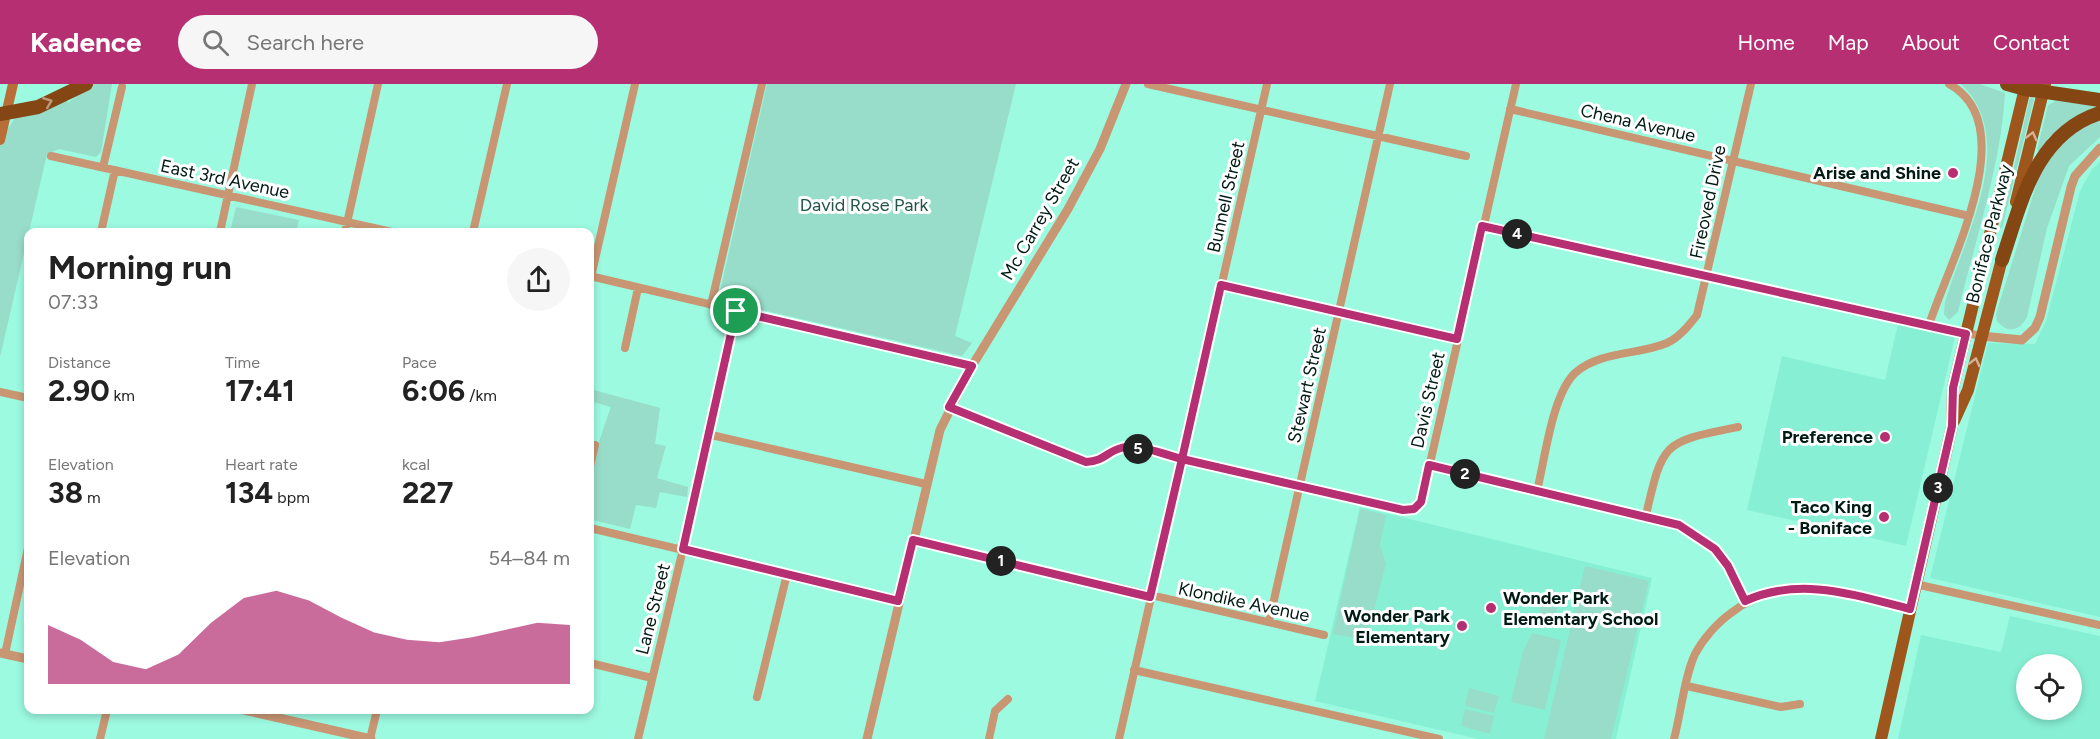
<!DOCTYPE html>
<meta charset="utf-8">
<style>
:root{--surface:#fff;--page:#f6f6f6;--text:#222;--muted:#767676;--accent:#b52f72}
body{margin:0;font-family:Figtree,sans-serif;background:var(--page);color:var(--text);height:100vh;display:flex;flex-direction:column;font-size:22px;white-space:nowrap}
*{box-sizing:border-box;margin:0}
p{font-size:20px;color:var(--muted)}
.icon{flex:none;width:33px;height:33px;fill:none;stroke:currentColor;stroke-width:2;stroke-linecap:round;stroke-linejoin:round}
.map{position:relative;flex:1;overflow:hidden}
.details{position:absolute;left:24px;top:144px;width:570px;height:486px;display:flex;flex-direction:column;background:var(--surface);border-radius:12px;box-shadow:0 3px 9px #0003}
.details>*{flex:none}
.controls{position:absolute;left:2016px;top:570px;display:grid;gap:12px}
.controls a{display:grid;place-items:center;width:66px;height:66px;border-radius:50%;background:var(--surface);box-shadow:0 3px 9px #0003;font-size:30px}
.pin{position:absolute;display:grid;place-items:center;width:51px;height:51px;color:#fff;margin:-26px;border:3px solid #fff;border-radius:50%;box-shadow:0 2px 6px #0007}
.km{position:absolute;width:30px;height:30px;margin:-15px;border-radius:50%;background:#222;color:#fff;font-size:16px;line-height:30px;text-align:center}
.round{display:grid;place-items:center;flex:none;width:63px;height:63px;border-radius:32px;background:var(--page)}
.head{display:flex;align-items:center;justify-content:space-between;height:102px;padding:0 24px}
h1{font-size:33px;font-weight:700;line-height:45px}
.figures{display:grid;grid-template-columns:repeat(3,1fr);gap:9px;height:102px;padding:6px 24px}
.figures div{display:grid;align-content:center}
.figures b{font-size:30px;font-weight:700}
.figures small{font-size:16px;font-weight:400}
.figures p{font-size:16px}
.chart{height:168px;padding:12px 24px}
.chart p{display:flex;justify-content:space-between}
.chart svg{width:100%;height:108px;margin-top:6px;fill:var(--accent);opacity:.7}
header{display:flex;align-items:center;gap:36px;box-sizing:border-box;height:84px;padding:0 30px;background:var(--accent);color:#fff}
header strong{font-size:28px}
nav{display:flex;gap:33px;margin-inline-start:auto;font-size:21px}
.search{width:420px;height:54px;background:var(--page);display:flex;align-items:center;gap:15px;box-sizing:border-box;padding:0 21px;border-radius:33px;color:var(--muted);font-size:22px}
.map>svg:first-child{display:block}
.built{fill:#87f0d4;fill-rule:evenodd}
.green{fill:#97ddc9}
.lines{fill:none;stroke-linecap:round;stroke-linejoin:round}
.minor{stroke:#c99674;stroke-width:8}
.tertiary{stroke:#c99674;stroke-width:9}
.secondary{stroke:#b86e36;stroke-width:10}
.primary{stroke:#9f561c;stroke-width:12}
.motorway{stroke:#844613;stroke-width:14}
.oneway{stroke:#bb997d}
.oneway2{stroke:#d4b399}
.route-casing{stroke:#fff;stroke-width:12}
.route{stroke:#b52f72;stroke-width:8}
.poi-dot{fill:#b52f72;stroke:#fff;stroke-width:2}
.labels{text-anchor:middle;stroke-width:6;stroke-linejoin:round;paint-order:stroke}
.street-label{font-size:18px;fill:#001a14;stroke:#fff}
.poi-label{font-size:18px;font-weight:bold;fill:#001a14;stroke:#fff;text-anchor:end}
.park-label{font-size:18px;fill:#245549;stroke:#fff}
</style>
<header>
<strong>Kadence</strong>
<div class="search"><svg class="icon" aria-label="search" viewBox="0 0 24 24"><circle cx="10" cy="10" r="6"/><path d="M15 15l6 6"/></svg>Search here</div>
<nav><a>Home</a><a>Map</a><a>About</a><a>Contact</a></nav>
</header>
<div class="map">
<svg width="2100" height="655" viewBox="0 0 2100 655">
<rect width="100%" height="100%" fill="#9cfae0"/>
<path class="built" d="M2100,78V533L1930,494L1988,259L2035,260L2046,237L2080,107L2092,85Z
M1898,240L1955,253L1906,462L1747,426L1782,272L1885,296Z
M1360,423L1652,494L1616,655H1478L1315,617Z
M2010,532L2100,552V655H1898L1921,551L2001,568ZM2072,580V626H2026V580Z"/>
<path class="green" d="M91,0H112L101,68L96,73L59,65L47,70L0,273V57L15,34L66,14L68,19Z
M767,0H1016L955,252L972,259L962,272L718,216Z
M1961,0H1980L2005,9C2001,82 1975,156 1958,228L1949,236L1944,230L1945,218C1964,154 2020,55 1961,0Z
M2030,13L2034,15L2002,144H2000Z
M2056,17L2098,22L2070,37L2049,53L2040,67L2037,66L2048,21Z
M2100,35V53L2069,82L2047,144L2027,233C2020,247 2007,250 1997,237L1996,230L2040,89L2065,55Z
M236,123L299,136L296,148H230Z
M590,305L660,324L655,360L666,362L657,394L688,403L687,413L660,408L656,424L636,421L630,445L593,436C579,414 602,347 611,323L590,317Z
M1360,425L1386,431L1380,461L1386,480L1366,556L1333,550Z
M1585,482L1649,497L1611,655H1544Z
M1551,506L1561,509L1554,538L1538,534L1543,513L1549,514Z
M1532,549L1561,556L1545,626L1511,618L1523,567Z
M1469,604L1499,612L1494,629L1465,622Z
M1465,625L1494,632L1490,650L1461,642Z"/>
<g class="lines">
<path class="minor" d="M1148,0L1466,72
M1510,25L1969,132
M51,72L392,148
M103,83L122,3
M1482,143L1981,252
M101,148L115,86
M220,148L252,0
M345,148L378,0
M473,148L507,0
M590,192L972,282
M591,193L635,0
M1221,201L1457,255
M711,221L762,0
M1929,241C1947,183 2025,41 1949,0
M625,264L638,204
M0,308L28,314
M949,323L1086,378C1104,377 1112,365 1129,363L1403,426L1415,425L1421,419L1516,0
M707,350L926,400
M1429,381L1679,441L1715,465L1728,482L1745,517
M590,382L595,361
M1537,407C1545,375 1552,311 1575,289C1599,267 1639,271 1667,259C1680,253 1689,241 1697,231L1751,0
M1646,431C1663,357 1663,358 1738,343
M590,444L898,517
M913,456L1324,551
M1915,500L2100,541
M1269,538L1390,0
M5,570L28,464
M590,579L652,594
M1134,586L1439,655
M1687,602L1781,623L1800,620
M757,613L787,490
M100,655L107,626
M370,655L377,626
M638,655L683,465L736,227
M989,655L995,627L1008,615
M1119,655L1267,0
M1674,655C1681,629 1684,594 1695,570C1703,555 1717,539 1731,529C1787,485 1847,510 1910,524"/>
<path class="tertiary" d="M1981,252L2022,256L2035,244L2040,233L2071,103L2075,92L2100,64
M0,569L28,575
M244,626L371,655
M867,655L940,346L972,282L1068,125L1100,65L1126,0"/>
<path class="secondary" d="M0,56L13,0"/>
<path class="primary" d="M2016,118L2045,0
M1954,337L1968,306L2004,167
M1881,655L1952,342L1953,304L2026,0"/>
<path class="motorway" d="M2007,0L2025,5L2100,16
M0,30L38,23L86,0
M2002,176C2021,119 2035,50 2100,29"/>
</g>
<defs><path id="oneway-chevron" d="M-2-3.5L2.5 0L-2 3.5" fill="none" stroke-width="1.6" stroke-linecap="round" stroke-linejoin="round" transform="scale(1.5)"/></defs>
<use class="oneway" href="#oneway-chevron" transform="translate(48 18) rotate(-22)"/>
<g class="oneway2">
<use href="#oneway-chevron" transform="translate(2032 52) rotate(-76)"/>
<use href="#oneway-chevron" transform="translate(1975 278) rotate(-76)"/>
</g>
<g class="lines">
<g class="route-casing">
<path id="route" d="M736,227L683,465L898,517L913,456L1150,513L1182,375L1403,426L1414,425L1421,418L1429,381L1679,441L1715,465L1728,482L1745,517C1800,492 1854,511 1910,525L1952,342L1953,304L1966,250L1482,142L1457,255L1221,201L1182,375C1165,371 1138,359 1121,364C1106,368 1105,377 1086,378L949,323L972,282L736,227"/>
</g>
<use href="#route" class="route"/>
</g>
<g class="poi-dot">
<circle cx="1953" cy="89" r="6"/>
<circle cx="1885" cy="353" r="6"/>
<circle cx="1884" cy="433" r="6"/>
<circle cx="1491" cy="524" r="6"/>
<circle cx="1462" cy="542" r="6"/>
</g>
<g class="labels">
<g class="street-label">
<text transform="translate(1638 39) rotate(13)" y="6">Chena Avenue</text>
<text transform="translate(225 95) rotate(12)" y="6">East 3rd Avenue</text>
<text transform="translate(1226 113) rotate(-77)" y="6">Bunnell Street</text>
<text transform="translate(1708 118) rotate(-78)" y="6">Fireoved Drive</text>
<text transform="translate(1040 135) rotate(-60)" y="6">Mc Carrey Street</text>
<text transform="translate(1989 150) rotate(-76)" y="6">Boniface Parkway</text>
<text transform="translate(1307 301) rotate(-77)" y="6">Stewart Street</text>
<text transform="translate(1428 316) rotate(-77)" y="6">Davis Street</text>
<text transform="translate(1244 518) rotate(12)" y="6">Klondike Avenue</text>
<text transform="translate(653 525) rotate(-76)" y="6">Lane Street</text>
</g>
<g class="poi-label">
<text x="1941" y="95">Arise and Shine</text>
<text x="1873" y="359">Preference</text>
<text x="1872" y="429">Taco King<tspan x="1872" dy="21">- Boniface</tspan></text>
<text x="1503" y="520" text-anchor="start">Wonder Park<tspan x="1503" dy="21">Elementary School</tspan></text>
<text x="1450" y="538">Wonder Park<tspan x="1450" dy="21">Elementary</tspan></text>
</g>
<g class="park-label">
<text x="864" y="127">David Rose Park</text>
</g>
</g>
</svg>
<div class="controls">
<a><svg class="icon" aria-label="locate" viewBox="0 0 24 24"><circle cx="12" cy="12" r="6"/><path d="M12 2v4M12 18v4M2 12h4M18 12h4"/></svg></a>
</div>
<div class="pin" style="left:736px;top:227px;background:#1e9e55"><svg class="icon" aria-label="arrive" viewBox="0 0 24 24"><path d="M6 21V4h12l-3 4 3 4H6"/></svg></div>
<b class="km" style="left:1001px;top:477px">1</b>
<b class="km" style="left:1465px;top:390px">2</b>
<b class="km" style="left:1938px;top:404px">3</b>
<b class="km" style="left:1517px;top:150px">4</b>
<b class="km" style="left:1138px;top:365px">5</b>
<section class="details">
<div class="head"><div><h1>Morning run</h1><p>07:33</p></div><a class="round"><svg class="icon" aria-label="share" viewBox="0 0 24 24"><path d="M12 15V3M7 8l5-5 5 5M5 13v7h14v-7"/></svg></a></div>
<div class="figures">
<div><p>Distance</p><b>2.90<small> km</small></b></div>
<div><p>Time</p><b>17:41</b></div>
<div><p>Pace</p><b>6:06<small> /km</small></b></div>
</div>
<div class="figures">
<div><p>Elevation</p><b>38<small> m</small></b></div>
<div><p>Heart rate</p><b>134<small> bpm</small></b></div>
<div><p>kcal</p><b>227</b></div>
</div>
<div class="chart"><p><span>Elevation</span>54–84 m</p>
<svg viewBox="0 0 160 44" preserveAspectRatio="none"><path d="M0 44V20L10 26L20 35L30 38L40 32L50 19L60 9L70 6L80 10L90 17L100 23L110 26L120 27L130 25L140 22L150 19L160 20V44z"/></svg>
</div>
</section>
</div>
